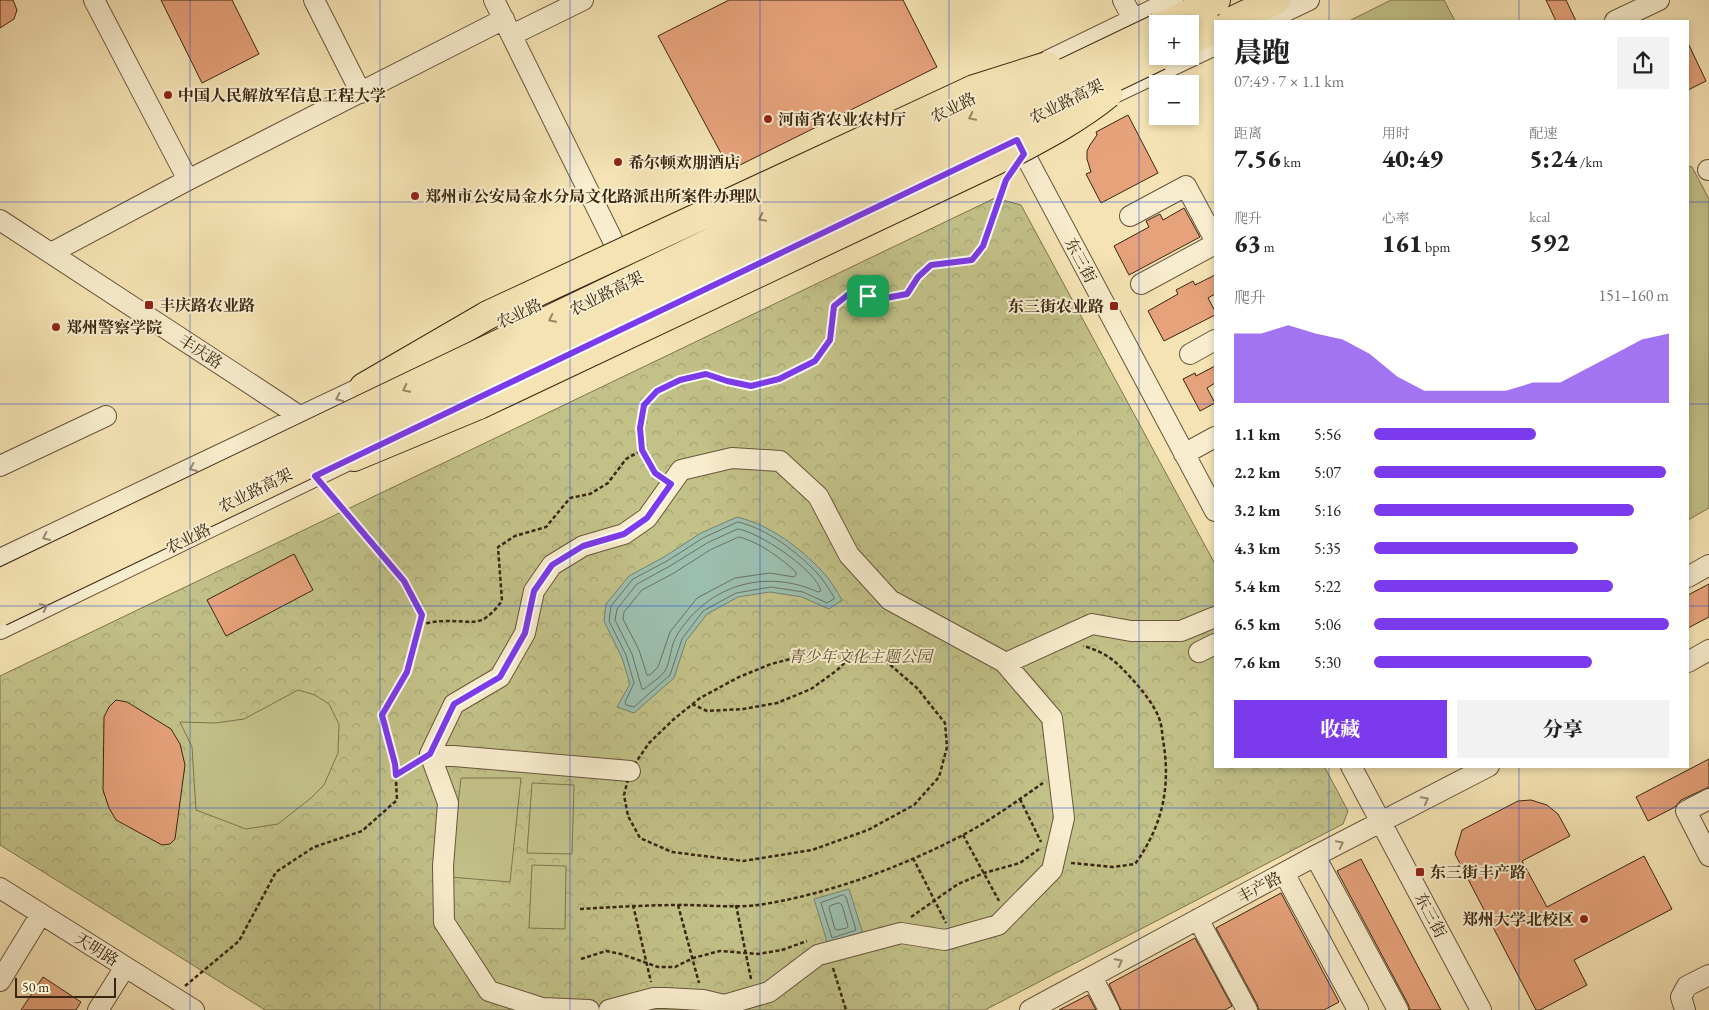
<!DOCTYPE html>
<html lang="zh">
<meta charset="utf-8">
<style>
:root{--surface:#fff;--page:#f2f2f2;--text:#222;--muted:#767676;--accent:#7c3aed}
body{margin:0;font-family:"EB Garamond","Noto Serif SC",serif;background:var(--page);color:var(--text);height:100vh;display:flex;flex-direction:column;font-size:19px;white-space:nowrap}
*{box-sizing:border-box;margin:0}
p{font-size:16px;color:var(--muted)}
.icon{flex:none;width:28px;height:28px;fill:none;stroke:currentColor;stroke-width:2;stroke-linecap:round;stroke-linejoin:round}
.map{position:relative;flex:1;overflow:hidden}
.side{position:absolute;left:1214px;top:20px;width:475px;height:748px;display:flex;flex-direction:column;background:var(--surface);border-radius:0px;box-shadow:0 2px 8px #0003}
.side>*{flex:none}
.buttons{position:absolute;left:1149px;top:15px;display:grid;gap:10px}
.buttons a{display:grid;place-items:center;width:50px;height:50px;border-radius:0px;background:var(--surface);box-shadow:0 2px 8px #0003;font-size:25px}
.scale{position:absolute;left:15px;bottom:12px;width:101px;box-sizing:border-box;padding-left:5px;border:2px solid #3a2613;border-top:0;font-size:14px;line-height:18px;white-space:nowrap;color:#3a2613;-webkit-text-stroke:4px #f8edce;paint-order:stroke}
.pin{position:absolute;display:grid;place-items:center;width:42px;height:42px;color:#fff;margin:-21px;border-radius:10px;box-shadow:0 2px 8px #0006}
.round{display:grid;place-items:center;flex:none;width:52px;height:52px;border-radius:0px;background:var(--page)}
.summary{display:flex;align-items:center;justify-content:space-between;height:85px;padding:0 20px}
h1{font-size:28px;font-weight:800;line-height:38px}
.figures{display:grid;grid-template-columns:repeat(3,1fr);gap:8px;height:85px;padding:5px 20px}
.figures div{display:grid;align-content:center}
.figures b{font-size:25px;font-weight:800}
.figures small{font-size:14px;font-weight:400}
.figures p{font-size:14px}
.chart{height:140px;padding:10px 20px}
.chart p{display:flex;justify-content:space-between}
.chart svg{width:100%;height:90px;margin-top:5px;fill:var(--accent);opacity:.7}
.button{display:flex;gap:10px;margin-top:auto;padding:10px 20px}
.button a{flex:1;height:58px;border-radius:0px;background:var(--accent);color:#fff;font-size:20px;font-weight:800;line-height:58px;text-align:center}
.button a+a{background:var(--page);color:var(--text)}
ul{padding:0 20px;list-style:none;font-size:16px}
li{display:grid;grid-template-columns:80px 60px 1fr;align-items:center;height:38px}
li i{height:12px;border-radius:6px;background:var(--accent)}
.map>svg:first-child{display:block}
.park{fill:url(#park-crowns);stroke:#7e744e}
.pitch{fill:#c2c188;stroke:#7e744e}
.water{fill:#9cbeae;stroke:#758170}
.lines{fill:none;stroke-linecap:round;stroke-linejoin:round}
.shore{stroke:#6b7260;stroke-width:1}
.building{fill:#e6a27b;stroke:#3a2613}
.minor-casing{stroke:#69553b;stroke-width:22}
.highway-casing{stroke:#3a2613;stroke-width:30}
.path{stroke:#3a2613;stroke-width:2.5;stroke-dasharray:4 2.5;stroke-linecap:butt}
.minor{stroke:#f8edce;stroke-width:20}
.highway{stroke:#f5e3b3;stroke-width:28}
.highway-bridge-casing{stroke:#3a2613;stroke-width:30;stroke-linecap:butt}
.highway-bridge{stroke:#f5e3b3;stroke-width:28}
.oneway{stroke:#988463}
.oneway2{stroke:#998a70}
.route-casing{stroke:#fff;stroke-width:10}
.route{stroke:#7c3aed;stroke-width:6}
.grid{fill:none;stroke:#1d4ed8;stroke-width:1;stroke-opacity:0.55}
.poi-dot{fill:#8f2418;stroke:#f8edce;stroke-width:2}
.labels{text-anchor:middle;stroke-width:4;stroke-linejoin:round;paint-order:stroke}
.poi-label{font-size:16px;font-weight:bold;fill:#3a2613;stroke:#f8edce;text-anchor:start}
.street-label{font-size:16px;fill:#3a2613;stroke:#f8edce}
.park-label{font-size:16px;font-style:italic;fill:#5c4d30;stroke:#f8edce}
</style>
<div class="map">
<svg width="1709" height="1010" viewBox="0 0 1709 1010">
<defs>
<pattern id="park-crowns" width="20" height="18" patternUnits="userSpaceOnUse" patternTransform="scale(1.25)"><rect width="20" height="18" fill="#c2c188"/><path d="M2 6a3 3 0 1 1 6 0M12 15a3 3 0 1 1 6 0" fill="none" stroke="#a7a674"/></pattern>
</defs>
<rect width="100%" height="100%" fill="#f5e3b3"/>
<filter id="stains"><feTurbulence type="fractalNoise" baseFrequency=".004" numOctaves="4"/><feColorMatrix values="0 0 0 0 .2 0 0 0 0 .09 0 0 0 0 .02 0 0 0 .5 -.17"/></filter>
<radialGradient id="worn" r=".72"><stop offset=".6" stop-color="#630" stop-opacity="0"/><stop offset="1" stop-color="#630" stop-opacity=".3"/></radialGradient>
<path class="park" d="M995,198L1021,205L1215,564V766H1324L1348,811L1343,824L985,1010H265L0,845V676Z"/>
<path class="pitch" d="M1391,0H1444L1455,21H1352L1351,20Z
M1688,166L1692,167L1709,199V508L1688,520Z
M298,690L315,695L329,704L339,724L338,753L324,785L311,798L278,824L246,829L196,810L192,747L180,722L215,723L244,719Z
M461,778H521L510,882L450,877Z
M532,783L574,785L572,854L527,853Z
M532,865L566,866L565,929L529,928Z"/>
<path class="water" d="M737,517C770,525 799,547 822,571C830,579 836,590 842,600L829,609L802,597L770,592L738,597L707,614L686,641L674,678L634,713L617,707L630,684L622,658L604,621L606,604L629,576L664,557L701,533Z
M849,889L863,934L828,945L814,899Z"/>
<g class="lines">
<path class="shore" d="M738,522C768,529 797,552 818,574C824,581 829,589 834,597V599L827,603L803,592L771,587L736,593L703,611L682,639L670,675L634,707L626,705L625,702L634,683L626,655L609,621L611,606L633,579L667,561L703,538Z
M738,529C759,532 816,570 821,591L818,592C765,568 708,585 677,635C670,646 671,661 665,671C660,678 650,684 644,689H642L632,654L615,620L617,609L637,584L670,566L707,543Z
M739,537C758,541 782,559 796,572V575L794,577L770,573L735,578L697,598L670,632L658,667L650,675H647L639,650L623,619L624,612L642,590L674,573L710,550Z
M843,895L846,897L856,930L832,938L821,903Z
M839,903L842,905L848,926L847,928L837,930L835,929L829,908L830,906Z"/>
</g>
<path class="building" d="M0,0H13L17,10L14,19L0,28Z
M161,0H232L259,54L202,83Z
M729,0H903L937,67L730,170L658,36Z
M1546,0H1566L1576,21H1556Z
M1688,43L1706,81L1688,90Z
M1128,115L1158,173L1101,203L1086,174L1091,172L1087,159V151L1090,145L1097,135L1096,132Z
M1184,208L1200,237L1129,275L1114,246L1149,227L1146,221L1160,214L1163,220Z
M1215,275V294L1208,298L1215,311V315L1164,341L1148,311L1178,294L1176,290L1193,281L1195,285Z
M1215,366V383L1207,388L1215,403L1200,411L1183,379L1195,373L1196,376Z
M294,554L313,590L226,636L207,600Z
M1709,584V617L1688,628V595Z
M116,700L127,702L171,729L180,744L185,765L175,839L170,844L162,845L116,820L109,808L103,790L104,717L109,707Z
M1709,759V787L1681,800L1675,807L1648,821L1636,797Z
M1531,800L1547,805L1558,814L1570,836L1522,861L1547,907L1644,856L1672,909L1574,960L1587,985L1540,1010H1536L1455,854L1462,830L1518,801Z
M1361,859L1441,1010H1410L1408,1004L1337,871Z
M1281,893L1339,1002L1324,1010H1259L1257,1004L1216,928Z
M1195,938L1232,1006L1225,1010H1121L1109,984Z
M43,977L81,1002L76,1010H21Z
M1088,995L1096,1010H1059Z"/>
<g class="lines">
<g class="minor-casing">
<path id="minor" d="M94,0L188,180
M314,0L361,93
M494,0L624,263
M1123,0L1133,19
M1265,21L1309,0
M1615,21L1659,0
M512,35L583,0
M1033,68L1173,0
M1097,101L1215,45
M1016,138L1215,511
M1708,170H1709
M1130,216L1186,186L1215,240
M0,220L301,417
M51,253L188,180L504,19
M1141,284L1215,244
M1190,354L1215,340
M1184,454L1215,437
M0,466L106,416
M0,559L375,381
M1688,577L1709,565
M0,629L365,452
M1199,652L1215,644
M1688,662L1709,650
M1006,663L1092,624L1131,631H1181L1215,617
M430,754L630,771
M1351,766L1481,1010
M1709,799L1686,811L1709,856
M1315,856L1398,1010
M1284,873L1358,1010
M0,888L194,1010
M1198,919L1247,1010
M1092,977L1109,1010
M0,981L41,914
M98,1010L125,967
M589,1010L542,1008L489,991L444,922L443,866L448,803L430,754L454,704L500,677L525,633L534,591L552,565L583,546L624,534L647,518L681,470L732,458L780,461L818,496L849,555L890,600L1004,662L1052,718L1064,818L1052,870L998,925L945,940L901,933L818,955L769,992L724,1005L703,1000L666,998H654L609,1010
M1030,1010L1315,856L1489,766
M1685,1010L1681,997L1687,986L1709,975"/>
</g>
<g class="highway-casing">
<path id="highway" d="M1232,21L1276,0
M1167,24L1216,0
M1190,41L1215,29
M364,387L488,315
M354,457L479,405"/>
</g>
<path class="path" d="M658,475L642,450L641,428L644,405L657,391L680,380L707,374L727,381L751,386L779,379L815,361L830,340L834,306L850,293L886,298L907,294L918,277L931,265L971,260L983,246L1007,179
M420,625C427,623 435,621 443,621C474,620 480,630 502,601L498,547L515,536L546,527L570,498L590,494L608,483L626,459L642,450
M814,653L851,654L888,663L917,688L945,723L947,747L939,777L914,805L868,830L812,850L743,861L672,852L640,838L628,816L624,795L630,771L649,743L674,719L700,698L739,677L771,664Z
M692,704L707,711L743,709L777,703L811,689L836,671L853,655
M395,775L416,763
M1020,799L1041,842
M963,835L999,901
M913,858L946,923
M1071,863L1113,867L1135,864C1163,825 1171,786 1163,740C1162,734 1162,727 1160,721C1156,707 1142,690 1132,679C1117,662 1106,652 1083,646
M633,905L651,982
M678,905L699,983
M736,905L751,979
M580,909C614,907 648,905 682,905C707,905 735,908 758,905C826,895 902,867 963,835C991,820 1017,801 1043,783
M911,917L958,884L984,873L1020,863L1039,849
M581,959L606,951L621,954L658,967H675L693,958L720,951L758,954L782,950L807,941
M833,968L846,1010
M185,986L239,941L276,872L314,847L362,831L397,800L395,764L382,715L407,672L422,615L404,581L325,489"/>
<use href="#minor" class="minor"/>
<use href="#highway" class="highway"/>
<g class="highway-bridge-casing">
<path id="highway-bridge" d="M488,315L974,89L1047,66
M479,405L1016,151C1048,134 1080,117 1108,94
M0,583L1158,28
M0,612L1159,56"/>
</g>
<use href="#highway-bridge" class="highway-bridge"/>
</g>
<defs><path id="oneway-chevron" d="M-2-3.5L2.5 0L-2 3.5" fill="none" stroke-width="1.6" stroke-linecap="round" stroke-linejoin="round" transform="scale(1.25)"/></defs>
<g class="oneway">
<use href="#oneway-chevron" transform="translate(972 117) rotate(154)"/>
<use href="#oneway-chevron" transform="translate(762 218) rotate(154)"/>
<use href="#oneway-chevron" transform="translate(552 319) rotate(154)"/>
<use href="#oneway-chevron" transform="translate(406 389) rotate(154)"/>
</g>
<g class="oneway2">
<use href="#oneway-chevron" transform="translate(339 398) rotate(155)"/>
<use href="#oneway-chevron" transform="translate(193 468) rotate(155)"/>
<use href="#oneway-chevron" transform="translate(46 537) rotate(155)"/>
<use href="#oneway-chevron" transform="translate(44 607) rotate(-26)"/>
<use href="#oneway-chevron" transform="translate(1425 800) rotate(-28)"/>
<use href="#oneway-chevron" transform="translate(1340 844) rotate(-27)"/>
<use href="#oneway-chevron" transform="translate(1119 962) rotate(-28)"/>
</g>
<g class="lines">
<g class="route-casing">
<path id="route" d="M1017,140L1024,154L1006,180L983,246L972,260L931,265L918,277L907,294L886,298L850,293L834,306L830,340L815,361L779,379L751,386L727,381L706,374L680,380L657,391L644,405L640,428L642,450L655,473L671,484L647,518L624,534L583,546L552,565L534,591L525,633L500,677L454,704L430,754L396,775L395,764L382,715L407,672L422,615L404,581L315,476Z"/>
</g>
<use href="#route" class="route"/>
</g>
<path class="grid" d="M190,0V1010M380,0V1010M570,0V1010M760,0V1010M949,0V1010M1139,0V1010M1329,0V21M1519,0V21M0,202H1215M1688,202H1709M0,404H1215M1688,404H1709M0,606H1215M1688,606H1709M1329,766V1010M1519,766V1010M0,808H1709"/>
<g class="poi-dot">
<circle cx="168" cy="95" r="5"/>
<circle cx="768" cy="119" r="5"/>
<circle cx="618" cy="162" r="5"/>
<circle cx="415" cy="196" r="5"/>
<rect x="144" y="300" width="10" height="10" rx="2.5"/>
<rect x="1109" y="301" width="10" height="10" rx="2.5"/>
<circle cx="56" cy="327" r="5"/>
<rect x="1415" y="867" width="10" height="10" rx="2.5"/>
<circle cx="1584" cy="919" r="5"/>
</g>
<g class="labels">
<g class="poi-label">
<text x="178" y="101">中国人民解放军信息工程大学</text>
<text x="778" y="125">河南省农业农村厅</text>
<text x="628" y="168">希尔顿欢朋酒店</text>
<text x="425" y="202">郑州市公安局金水分局文化路派出所案件办理队</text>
<text x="159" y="311">丰庆路农业路</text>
<text x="1104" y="312" text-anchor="end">东三街农业路</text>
<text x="66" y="333">郑州警察学院</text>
<text x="1430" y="878">东三街丰产路</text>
<text x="1574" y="925" text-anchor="end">郑州大学北校区</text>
</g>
<g class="street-label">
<text transform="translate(1066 101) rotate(-26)" y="6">农业路高架</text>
<text transform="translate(953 107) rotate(-26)" y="6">农业路</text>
<text transform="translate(1081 260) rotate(62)" y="6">东三街</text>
<text transform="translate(606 293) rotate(-26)" y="6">农业路高架</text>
<text transform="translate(519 313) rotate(-25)" y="6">农业路</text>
<text transform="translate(201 351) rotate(33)" y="6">丰庆路</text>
<text transform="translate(255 490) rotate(-26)" y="6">农业路高架</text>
<text transform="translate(188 538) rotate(-26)" y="6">农业路</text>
<text transform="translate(1259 887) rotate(-28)" y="6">丰产路</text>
<text transform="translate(1431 915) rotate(62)" y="6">东三街</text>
<text transform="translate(97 949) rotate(32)" y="6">天明路</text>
</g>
<g class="park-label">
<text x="860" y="662">青少年文化主题公园</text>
</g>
</g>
<rect width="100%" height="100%" filter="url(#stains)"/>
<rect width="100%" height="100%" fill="url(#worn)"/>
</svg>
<div class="buttons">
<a>+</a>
<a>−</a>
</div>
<div class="scale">50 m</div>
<div class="pin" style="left:868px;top:296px;background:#1e9e55"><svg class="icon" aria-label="arrive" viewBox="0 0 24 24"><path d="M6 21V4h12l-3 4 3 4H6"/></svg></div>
<section class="side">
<div class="summary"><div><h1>晨跑</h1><p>07:49 · 7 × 1.1 km</p></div><a class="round"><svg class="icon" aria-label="share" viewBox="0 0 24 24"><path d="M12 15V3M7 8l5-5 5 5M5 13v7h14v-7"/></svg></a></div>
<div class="figures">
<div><p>距离</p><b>7.56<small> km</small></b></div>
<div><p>用时</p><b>40:49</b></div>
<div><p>配速</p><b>5:24<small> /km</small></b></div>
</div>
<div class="figures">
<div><p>爬升</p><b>63<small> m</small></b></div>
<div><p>心率</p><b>161<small> bpm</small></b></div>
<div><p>kcal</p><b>592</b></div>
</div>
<div class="chart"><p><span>爬升</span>151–160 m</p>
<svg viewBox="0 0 160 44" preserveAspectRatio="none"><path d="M0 44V10L10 10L20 6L30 10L40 13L50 20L60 31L70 38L80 38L90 38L100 38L110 34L120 34L130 27L140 20L150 13L160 10V44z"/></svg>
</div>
<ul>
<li><b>1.1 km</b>5:56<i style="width:55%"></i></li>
<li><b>2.2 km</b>5:07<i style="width:99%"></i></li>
<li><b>3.2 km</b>5:16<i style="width:88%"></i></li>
<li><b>4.3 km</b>5:35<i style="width:69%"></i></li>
<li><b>5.4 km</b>5:22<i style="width:81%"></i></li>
<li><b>6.5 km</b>5:06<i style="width:100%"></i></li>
<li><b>7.6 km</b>5:30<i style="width:74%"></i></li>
</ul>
<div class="button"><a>收藏</a><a>分享</a></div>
</section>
</div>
